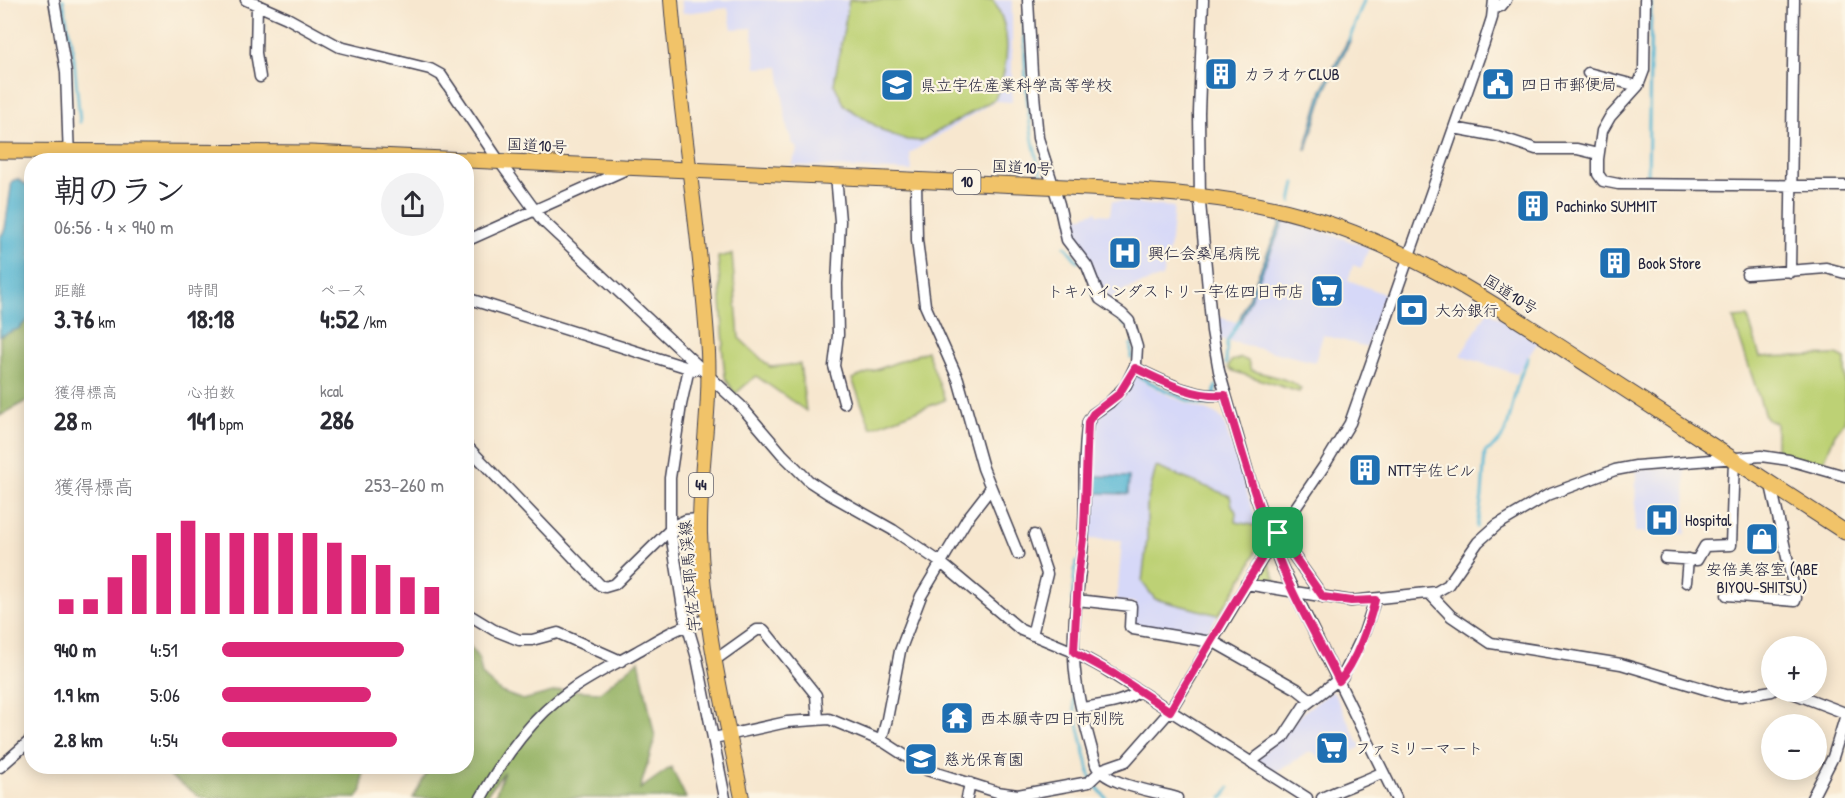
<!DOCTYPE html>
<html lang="ja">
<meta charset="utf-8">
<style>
:root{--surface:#fff;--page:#f2f2f3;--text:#2b2b33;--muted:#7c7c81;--accent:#db2777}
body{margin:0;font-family:"Patrick Hand","Klee One",sans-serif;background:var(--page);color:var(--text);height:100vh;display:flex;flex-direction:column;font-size:22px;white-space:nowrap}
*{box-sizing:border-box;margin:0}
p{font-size:20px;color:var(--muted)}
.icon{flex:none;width:33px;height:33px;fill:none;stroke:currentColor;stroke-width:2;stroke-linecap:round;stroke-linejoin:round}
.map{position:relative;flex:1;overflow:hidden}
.side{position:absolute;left:24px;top:153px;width:450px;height:621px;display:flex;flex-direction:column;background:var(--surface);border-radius:24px;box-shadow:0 3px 15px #0003}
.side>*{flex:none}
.fabs{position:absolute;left:1761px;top:636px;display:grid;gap:12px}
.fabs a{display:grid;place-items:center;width:66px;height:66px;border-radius:50%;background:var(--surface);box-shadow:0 3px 15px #0003;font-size:30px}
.pin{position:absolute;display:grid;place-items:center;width:51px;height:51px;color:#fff;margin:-26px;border-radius:12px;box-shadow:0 3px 9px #0006}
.round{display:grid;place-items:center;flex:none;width:63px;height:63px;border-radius:32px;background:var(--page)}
.overview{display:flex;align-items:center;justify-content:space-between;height:102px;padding:0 30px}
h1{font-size:33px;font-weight:700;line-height:45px}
.stats{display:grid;grid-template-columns:repeat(3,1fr);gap:9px;height:102px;padding:6px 30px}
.stats div{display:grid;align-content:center}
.stats b{font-size:26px;font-weight:700}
.stats small{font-size:16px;font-weight:400}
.stats p{font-size:16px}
.chart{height:168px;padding:12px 30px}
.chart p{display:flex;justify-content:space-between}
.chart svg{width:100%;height:108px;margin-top:6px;stroke:var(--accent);stroke-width:6}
ul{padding:0 30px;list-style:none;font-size:20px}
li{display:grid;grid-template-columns:96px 72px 1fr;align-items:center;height:45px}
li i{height:15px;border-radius:8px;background:var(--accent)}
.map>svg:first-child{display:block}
.built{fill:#d6d8f8}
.green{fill:#bdd175;stroke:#707a58;stroke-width:1.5}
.forest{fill:#96b366;stroke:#5c6a50;stroke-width:1.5}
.water{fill:#56b7d4;stroke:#3c6c88;stroke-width:1.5}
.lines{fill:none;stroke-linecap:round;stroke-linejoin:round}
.stream{stroke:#56b7d4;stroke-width:3}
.minor-casing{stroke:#424051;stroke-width:13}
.major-casing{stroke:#424051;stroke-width:16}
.highway-casing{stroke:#424051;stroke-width:17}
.minor{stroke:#fff;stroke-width:10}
.major{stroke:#f1c369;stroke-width:14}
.highway{stroke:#f1c369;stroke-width:15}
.route-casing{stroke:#fff;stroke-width:12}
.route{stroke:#db2777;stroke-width:8}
.labels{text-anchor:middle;stroke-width:4.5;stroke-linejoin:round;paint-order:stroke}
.shield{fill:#fcf5e5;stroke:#63616e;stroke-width:1.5}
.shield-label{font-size:15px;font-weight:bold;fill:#22223b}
.poi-label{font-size:16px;fill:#22223b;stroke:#fcf5e5;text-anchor:start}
.street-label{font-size:16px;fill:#22223b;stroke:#fcf5e5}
</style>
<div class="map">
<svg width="1845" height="798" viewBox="0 0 1845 798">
<rect width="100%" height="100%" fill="#fcf5e5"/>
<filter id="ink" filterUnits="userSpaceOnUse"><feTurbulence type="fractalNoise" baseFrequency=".0167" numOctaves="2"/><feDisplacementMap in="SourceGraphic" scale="12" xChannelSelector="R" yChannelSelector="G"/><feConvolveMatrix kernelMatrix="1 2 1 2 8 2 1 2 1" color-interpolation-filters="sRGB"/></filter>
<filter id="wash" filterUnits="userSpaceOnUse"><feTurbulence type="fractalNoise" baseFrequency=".008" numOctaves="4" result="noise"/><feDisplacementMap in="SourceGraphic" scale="24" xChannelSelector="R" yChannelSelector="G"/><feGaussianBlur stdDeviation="1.35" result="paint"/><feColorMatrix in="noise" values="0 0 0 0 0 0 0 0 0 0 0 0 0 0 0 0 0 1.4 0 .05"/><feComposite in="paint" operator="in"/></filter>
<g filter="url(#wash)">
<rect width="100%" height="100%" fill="#f7e7cf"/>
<path class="built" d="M681,0H1012V102L995,101L910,153L912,171L791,165L798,149L793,144L787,128L779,67L756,68L752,28L732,29L728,8L683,13Z
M1112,201L1174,207L1171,240L1162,277L1126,289L1108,301L1100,294L1070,237L1067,221L1097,211V214L1110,215Z
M1284,221L1328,233L1369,248L1361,268L1353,265L1348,280L1384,294L1367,347L1323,335L1315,362L1216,338L1215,316L1240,323Z
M1488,311L1538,342L1517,374L1460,356Z
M1135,377L1172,397L1218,415L1223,420L1260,531L1261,537L1255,556L1204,637L1133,628L1135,603L1117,601L1122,540L1086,539L1091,424Z
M1685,466L1686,534L1635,532L1636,470Z
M1333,691L1361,747L1333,761L1324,760L1311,751L1276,772L1256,760L1307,709Z"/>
<path class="green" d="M849,0H993C1013,31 1009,66 995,99L921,141L907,140L885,132L845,106L834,84Z
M732,254L739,338L770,367L800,364L806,411L756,376L735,394L725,377L722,346L724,345L718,257Z
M1748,317L1760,357L1837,355L1845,359V421L1835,434L1822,466L1776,454V423L1766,419L1733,318Z
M927,351L945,400L871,428L852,379Z
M1241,358L1248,361L1251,370C1265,375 1293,379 1301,389L1299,392L1233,371L1228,368L1231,361Z
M1156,467L1230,496L1232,505L1236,512L1235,522L1258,526C1264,555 1233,591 1218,615L1155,599L1142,582L1147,540V503Z
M1267,559L1279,588L1250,582Z"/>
<path class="forest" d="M31,315V398L0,416V337Z
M467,642L479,659L482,675L501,692L523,700L560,690L600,692L639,660L655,738L640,789L671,767L686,798H494L504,772L484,798H413L430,767L466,766Z
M164,767H363L362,790L357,798H202L171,777Z"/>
<path class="water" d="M1349,38L1351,39L1325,91L1307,149H1305L1322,90Z
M17,179L31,188V317L18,329L0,336V238L5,229L12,181Z
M1281,221H1284L1240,323L1238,322Z
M1095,476L1129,477L1128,494L1095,493Z"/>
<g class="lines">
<path class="stream" d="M63,0L74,59L80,122
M1024,15C1025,68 1025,125 1042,176
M1349,40L1364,0
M1648,180L1651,0
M1291,202L1295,183
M1065,246L1078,262
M1091,289C1096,311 1114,310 1126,326
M1131,358V344
M1226,364L1227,342L1240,320
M1133,374C1150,381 1195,409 1212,404L1216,386
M1477,527L1482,496L1485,452C1511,439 1509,414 1516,390C1518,379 1524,368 1528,358
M1072,600L1076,562
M1069,655L1075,711L1090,775L1095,785L1106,798
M1222,798L1225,795L1229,788"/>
</g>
</g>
<g filter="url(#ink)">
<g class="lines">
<g class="minor-casing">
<path id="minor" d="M54,0L66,72L69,160
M246,0L287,18L340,47L430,69L441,75L499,161L542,220L741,406L782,454L809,481L829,494L893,530L940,562L1021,630L1074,652L1103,668L1307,798
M1028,0L1032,73L1038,138L1059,204L1067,240L1087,266L1100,299L1122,314L1129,321L1137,347L1136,364L1126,385L1109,403L1093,414L1088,422C1082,456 1086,493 1084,528C1082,571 1072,613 1074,657C1075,693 1087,730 1096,765C1105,785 1155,791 1177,798
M1203,0L1199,113L1200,203L1212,331L1219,371L1251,483L1280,563L1396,798
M1645,0L1644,70L1638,86L1610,117L1602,131L1598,159V174L1603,181L1618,184L1845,186
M257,4L256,53L260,77
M1493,9L1501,6L1506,0
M1588,73L1638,86
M1454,128L1497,136L1536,149H1577L1598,154
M836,176L840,221L837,284L838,335L834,366L844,403
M916,180L917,240L925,305L958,379L983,468L1018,554
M466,241L627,169
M1790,272L1794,0
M1747,274L1826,268L1845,273
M466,298L695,370
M689,368L681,405L670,478V528L684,614L697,658L725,798
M1135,368C1163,381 1193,398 1225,395
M466,445L600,585L605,587L615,584L675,525L686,520L700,519
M1278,533L1323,597
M1665,558L1697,560L1705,546L1731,545L1734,460
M1686,582L1688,559
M1246,584L1351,601L1436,592L1448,585L1478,542L1497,525L1548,495L1615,470L1636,466L1761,456L1789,460L1845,476
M1430,594L1451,616L1491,643L1621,664L1725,695L1741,696L1772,691
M1727,595L1795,601L1796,598L1771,485
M1077,600L1131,606L1130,627L1133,629L1211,642
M466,613L494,630L519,640H532L558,633L621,661
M1032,635L1047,574L1034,535
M1212,641L1297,689L1311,700
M715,660L757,630H764L816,695L818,719
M1790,692L1845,713
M1082,708C1100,705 1125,703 1139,691
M1170,711L1273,541L1324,466L1350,423L1484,43L1492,18L1494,0
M714,738L787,722L829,719L884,742L927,770L997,792L1018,795L1089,782L1103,769L1126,761L1170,711
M881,741L887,719L900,651L921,596L967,519L991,488
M1251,763L1257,757L1283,738L1304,706L1343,676L1364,633L1375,600
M0,767L32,739
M481,798C505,755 532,717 572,689C592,675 615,664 636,652C659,639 681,624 708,620
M967,798L970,783
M1322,798C1343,788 1363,782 1383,772
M1812,798L1833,757L1845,718"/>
</g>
<g class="major-casing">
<path id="major" d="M671,0C680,118 701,234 708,352C711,413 699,473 700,534C703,623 725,711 742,798"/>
</g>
<g class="highway-casing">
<path id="highway" d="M0,151L311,153L1088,188C1162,192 1235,196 1307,217C1414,249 1501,308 1594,369C1678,423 1761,478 1845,532"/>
</g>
<use href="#minor" class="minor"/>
<use href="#major" class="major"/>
<use href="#highway" class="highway"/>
</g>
</g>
<g class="lines" filter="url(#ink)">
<g class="route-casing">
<path id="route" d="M1278,533C1240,591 1205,651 1170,711L1114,674L1074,652L1078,577L1084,531L1088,422L1093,414L1119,394L1135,368C1163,381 1193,398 1225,395C1243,456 1260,516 1285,574C1300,611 1322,645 1339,681C1356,663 1369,624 1375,600L1351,601L1323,597L1278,533"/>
</g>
<use href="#route" class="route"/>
</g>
<defs>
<g id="building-square" transform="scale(1.725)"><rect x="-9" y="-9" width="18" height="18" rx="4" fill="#1f6fb2" stroke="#fcf5e5"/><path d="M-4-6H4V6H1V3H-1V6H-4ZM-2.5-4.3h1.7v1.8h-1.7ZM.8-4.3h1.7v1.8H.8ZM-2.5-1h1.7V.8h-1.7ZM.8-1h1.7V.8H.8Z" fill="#fff"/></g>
<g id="civic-square" transform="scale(1.725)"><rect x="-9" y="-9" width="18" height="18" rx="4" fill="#1f6fb2" stroke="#fcf5e5"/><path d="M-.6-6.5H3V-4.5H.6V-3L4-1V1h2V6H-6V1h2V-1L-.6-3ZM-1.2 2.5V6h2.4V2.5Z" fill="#fff"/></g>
<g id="school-square" transform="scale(1.725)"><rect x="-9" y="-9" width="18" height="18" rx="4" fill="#1f6fb2" stroke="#fcf5e5"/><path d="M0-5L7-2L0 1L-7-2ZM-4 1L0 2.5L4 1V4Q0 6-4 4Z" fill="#fff"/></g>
<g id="hospital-square" transform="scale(1.725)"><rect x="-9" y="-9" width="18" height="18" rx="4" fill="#1f6fb2" stroke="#fcf5e5"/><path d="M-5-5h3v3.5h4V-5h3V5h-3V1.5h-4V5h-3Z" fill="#fff"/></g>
<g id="supermarket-square" transform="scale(1.725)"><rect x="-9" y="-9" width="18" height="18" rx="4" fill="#1f6fb2" stroke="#fcf5e5"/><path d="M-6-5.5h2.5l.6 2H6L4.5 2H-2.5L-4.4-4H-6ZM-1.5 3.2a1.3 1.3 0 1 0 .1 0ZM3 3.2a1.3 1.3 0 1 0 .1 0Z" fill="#fff"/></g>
<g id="bank-square" transform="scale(1.725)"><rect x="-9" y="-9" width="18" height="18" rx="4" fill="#1f6fb2" stroke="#fcf5e5"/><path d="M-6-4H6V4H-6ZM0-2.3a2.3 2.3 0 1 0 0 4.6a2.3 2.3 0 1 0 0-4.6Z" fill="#fff"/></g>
<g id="shop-square" transform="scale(1.725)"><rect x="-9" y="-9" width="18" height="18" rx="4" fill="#1f6fb2" stroke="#fcf5e5"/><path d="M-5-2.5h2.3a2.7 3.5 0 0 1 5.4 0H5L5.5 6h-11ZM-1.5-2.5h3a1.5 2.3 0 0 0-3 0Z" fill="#fff"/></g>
<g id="temple-square" transform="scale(1.725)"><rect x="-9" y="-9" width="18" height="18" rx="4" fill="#1f6fb2" stroke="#fcf5e5"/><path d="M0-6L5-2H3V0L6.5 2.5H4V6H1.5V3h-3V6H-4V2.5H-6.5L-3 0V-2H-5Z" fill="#fff"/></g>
</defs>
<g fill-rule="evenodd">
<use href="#building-square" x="1221" y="74"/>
<use href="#civic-square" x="1498" y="84"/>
<use href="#school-square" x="897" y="85"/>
<use href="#building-square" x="1533" y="206"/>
<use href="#hospital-square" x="1125" y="253"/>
<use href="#building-square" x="1615" y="263"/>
<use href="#supermarket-square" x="1327" y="291"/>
<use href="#bank-square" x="1412" y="310"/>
<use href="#building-square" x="1365" y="470"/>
<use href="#hospital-square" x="1662" y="520"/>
<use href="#shop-square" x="1762" y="539"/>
<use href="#temple-square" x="957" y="718"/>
<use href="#supermarket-square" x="1332" y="748"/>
<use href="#school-square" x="921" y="759"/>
</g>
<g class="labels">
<g class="shield">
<rect x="953.5" y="170" width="27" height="24" rx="4.5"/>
<rect x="689" y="473" width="24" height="24" rx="4.5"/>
</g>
<g class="shield-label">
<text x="967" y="187">10</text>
<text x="701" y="490">44</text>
</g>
<g class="poi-label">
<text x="1244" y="80">カラオケCLUB</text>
<text x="1521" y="90">四日市郵便局</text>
<text x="920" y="91">県立宇佐産業科学高等学校</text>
<text x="1556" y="212">Pachinko SUMMIT</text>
<text x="1148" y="259">興仁会桑尾病院</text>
<text x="1638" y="269">Book Store</text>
<text x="1304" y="297" text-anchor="end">トキハインダストリー宇佐四日市店</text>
<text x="1435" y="316">大分銀行</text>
<text x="1388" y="476">NTT宇佐ビル</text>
<text x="1685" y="526">Hospital</text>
<text x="1762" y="575" text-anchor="middle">安倍美容室 (ABE<tspan x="1762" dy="18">BIYOU-SHITSU)</tspan></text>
<text x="980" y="724">西本願寺四日市別院</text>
<text x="1355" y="754">ファミリーマート</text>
<text x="944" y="765">慈光保育園</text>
</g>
<g class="street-label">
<text transform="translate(537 145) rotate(3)" y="6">国道10号</text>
<text transform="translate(1022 167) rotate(3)" y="6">国道10号</text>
<text transform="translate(1511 294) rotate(32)" y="6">国道10号</text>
<text transform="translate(689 576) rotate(-95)" y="6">宇佐本耶馬渓線</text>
</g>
</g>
</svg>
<div class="fabs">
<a>+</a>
<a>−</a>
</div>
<div class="pin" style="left:1278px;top:533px;background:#1e9e55"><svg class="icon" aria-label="arrive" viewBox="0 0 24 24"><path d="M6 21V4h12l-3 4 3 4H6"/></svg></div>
<section class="side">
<div class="overview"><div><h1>朝のラン</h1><p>06:56 · 4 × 940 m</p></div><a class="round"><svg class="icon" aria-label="share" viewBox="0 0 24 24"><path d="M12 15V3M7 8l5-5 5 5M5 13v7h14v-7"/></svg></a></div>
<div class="stats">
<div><p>距離</p><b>3.76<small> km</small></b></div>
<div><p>時間</p><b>18:18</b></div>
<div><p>ペース</p><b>4:52<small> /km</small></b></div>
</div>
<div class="stats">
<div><p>獲得標高</p><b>28<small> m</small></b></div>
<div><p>心拍数</p><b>141<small> bpm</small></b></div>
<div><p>kcal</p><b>286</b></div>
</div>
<div class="chart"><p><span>獲得標高</span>253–260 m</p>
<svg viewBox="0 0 160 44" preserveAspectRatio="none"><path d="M5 44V38M15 44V38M25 44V29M35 44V20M45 44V11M55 44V6M65 44V11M75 44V11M85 44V11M95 44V11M105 44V11M115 44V15M125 44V20M135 44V24M145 44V29M155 44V33"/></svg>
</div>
<ul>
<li><b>940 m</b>4:51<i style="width:82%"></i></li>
<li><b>1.9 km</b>5:06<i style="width:67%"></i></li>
<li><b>2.8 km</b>4:54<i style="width:79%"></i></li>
</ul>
</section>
</div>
